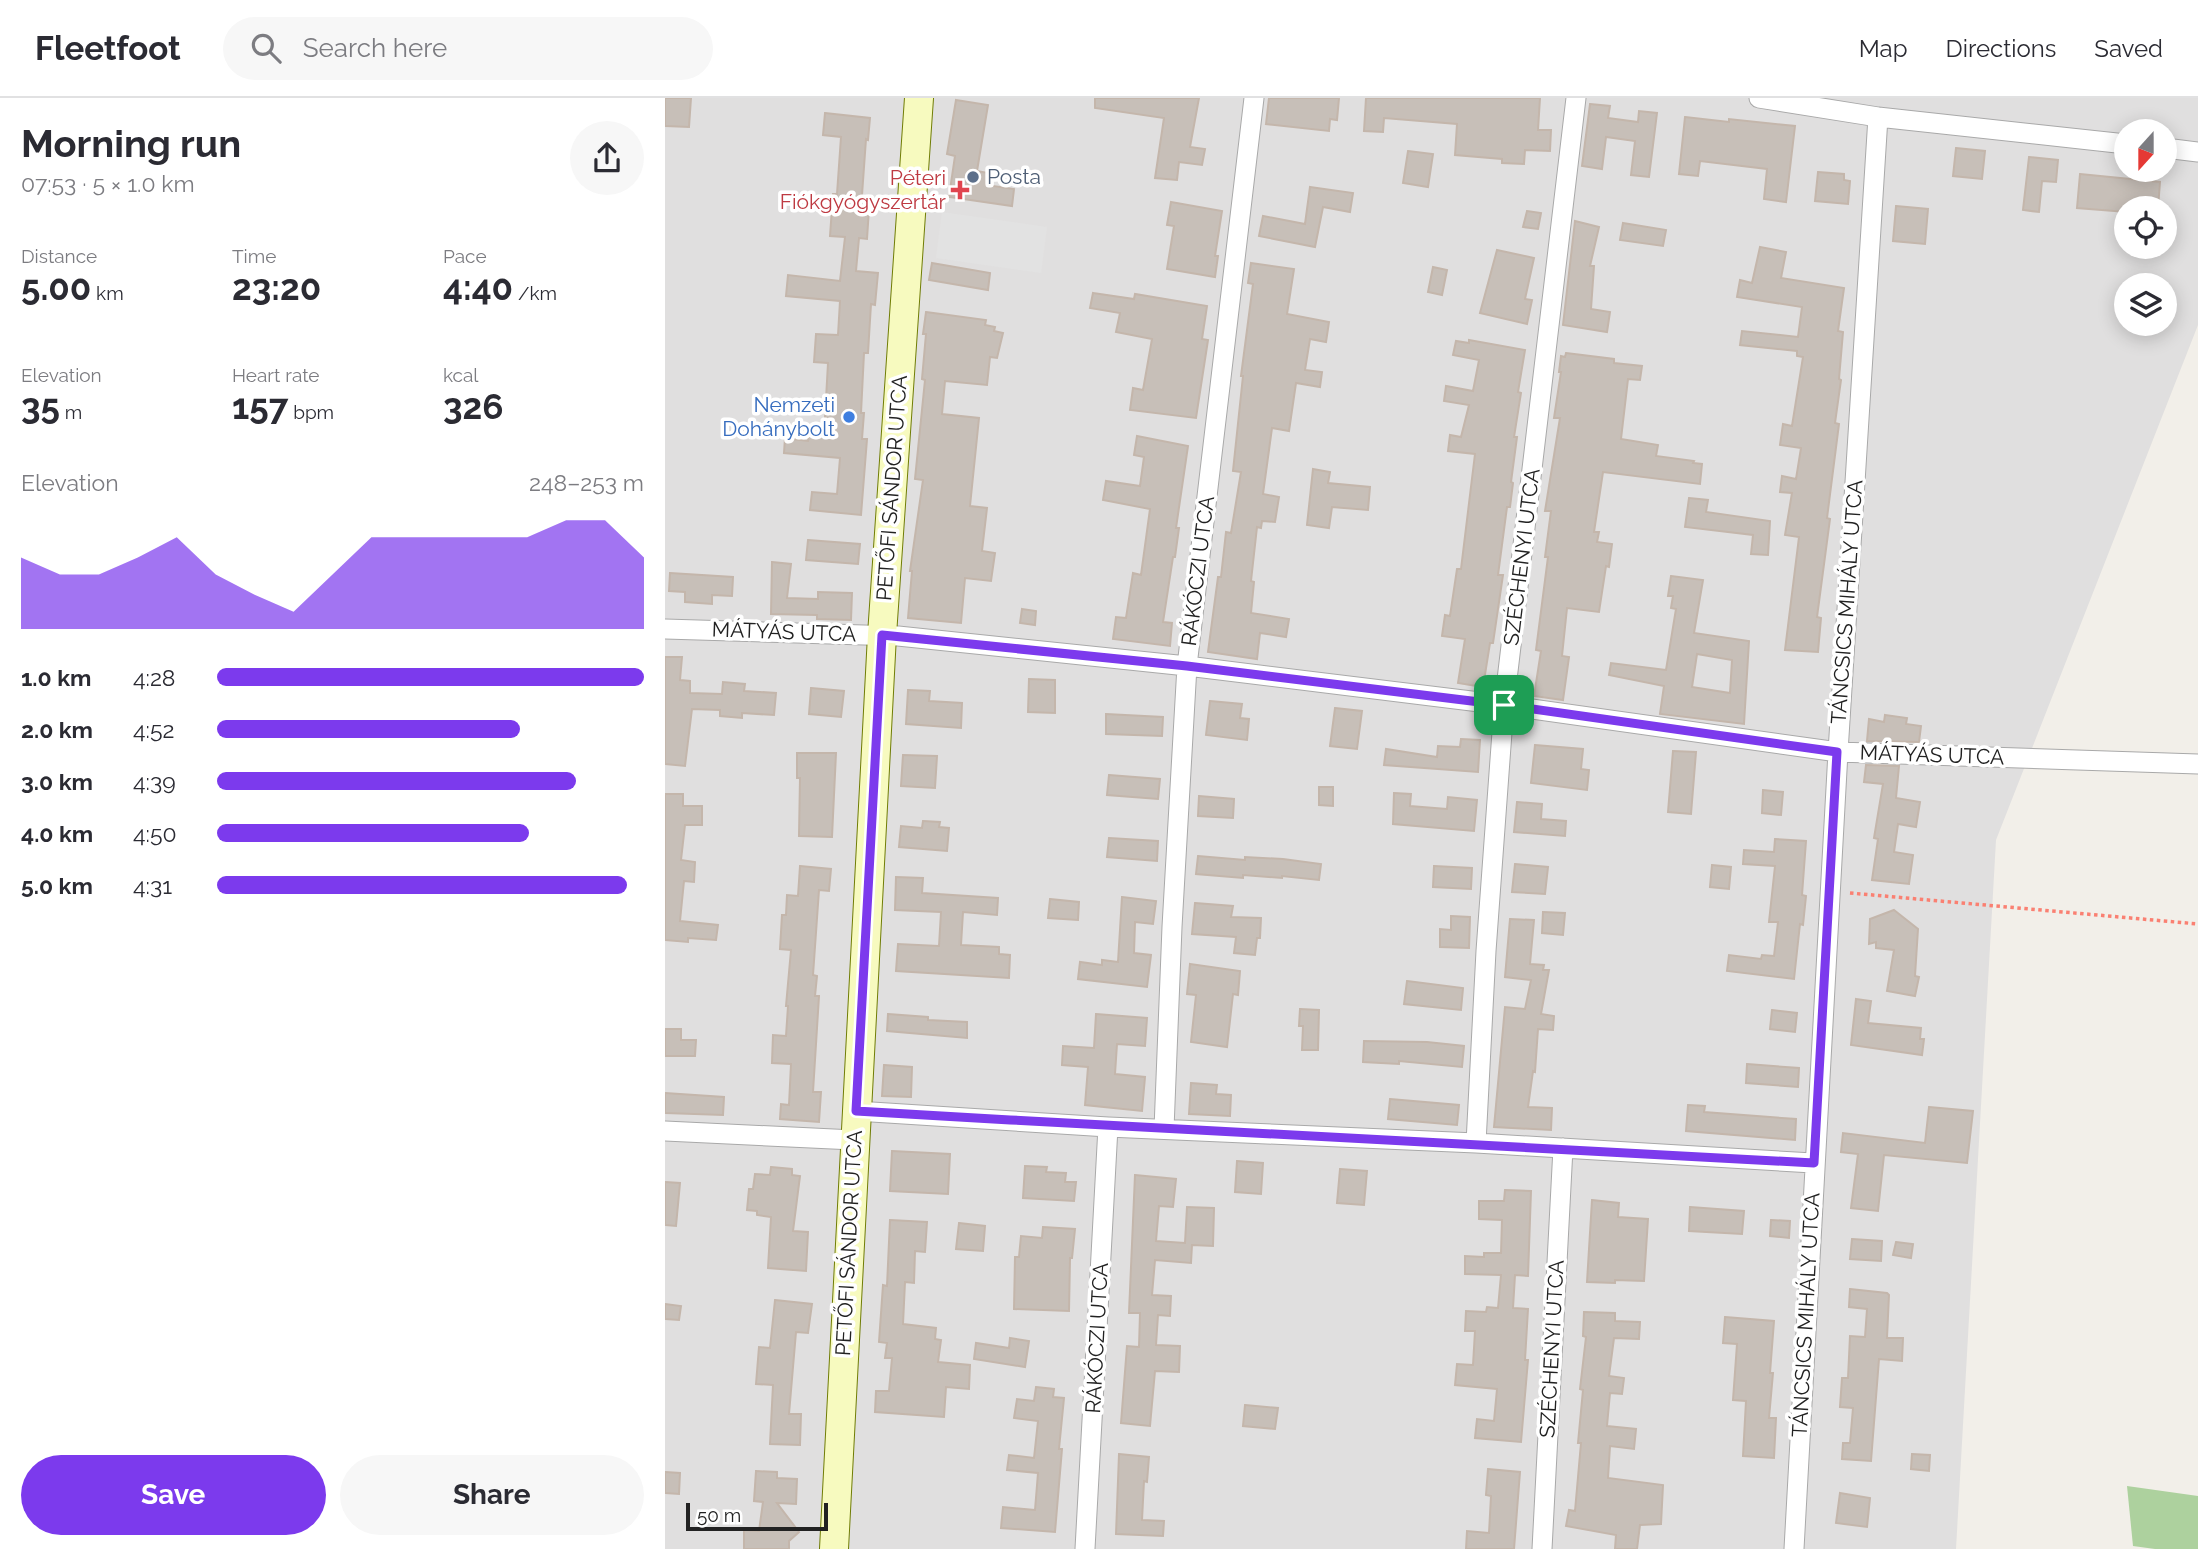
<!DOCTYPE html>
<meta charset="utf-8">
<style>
:root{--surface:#fff;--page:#f7f7f7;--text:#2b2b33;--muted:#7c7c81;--line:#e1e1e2;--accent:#7c3aed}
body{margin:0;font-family:Raleway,sans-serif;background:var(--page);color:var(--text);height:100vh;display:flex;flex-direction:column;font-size:26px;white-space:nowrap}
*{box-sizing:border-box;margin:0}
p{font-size:23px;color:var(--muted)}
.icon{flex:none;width:38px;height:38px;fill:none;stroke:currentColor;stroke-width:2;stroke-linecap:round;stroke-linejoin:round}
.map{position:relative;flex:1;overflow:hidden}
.side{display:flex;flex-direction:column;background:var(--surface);width:665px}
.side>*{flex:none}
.needle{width:46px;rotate:201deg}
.fabs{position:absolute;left:1449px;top:21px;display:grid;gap:14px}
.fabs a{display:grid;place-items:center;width:63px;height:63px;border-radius:50%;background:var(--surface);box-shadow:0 4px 18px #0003;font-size:35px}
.scale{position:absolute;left:21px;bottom:18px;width:142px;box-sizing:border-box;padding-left:7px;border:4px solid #222;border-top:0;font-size:19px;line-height:24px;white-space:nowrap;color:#222;-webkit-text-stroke:5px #fff;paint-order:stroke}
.pin{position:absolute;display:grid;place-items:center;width:60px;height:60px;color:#fff;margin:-30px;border-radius:14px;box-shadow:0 4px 10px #0006}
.round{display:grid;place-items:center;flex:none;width:74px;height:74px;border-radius:37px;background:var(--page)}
.head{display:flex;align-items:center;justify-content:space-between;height:119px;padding:0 21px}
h1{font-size:38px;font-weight:700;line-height:52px}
.stats{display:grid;grid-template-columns:repeat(3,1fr);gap:10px;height:119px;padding:7px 21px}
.stats div{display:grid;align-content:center}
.stats b{font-size:35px;font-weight:700}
.stats small{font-size:19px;font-weight:400}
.stats p{font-size:19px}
.chart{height:196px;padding:14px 21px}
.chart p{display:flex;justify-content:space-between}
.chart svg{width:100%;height:126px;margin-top:7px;fill:var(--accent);opacity:.7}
.button{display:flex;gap:14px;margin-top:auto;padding:14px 21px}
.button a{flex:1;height:80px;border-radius:42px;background:var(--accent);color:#fff;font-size:28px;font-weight:700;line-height:80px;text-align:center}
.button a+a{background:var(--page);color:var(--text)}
ul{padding:0 21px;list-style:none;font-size:23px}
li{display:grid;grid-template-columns:112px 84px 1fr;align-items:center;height:52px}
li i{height:18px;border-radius:9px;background:var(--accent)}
header{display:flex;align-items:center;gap:42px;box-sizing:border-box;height:98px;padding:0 35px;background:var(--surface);border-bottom:2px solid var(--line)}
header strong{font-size:33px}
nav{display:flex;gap:38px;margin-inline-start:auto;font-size:24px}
.search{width:490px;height:63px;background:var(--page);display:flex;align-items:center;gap:18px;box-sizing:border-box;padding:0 24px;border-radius:38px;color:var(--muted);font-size:26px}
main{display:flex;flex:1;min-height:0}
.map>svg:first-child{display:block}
.residential{fill:#e0dfdf;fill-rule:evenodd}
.forest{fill:#add19e}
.parking{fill:#e2e2e2}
.building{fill:#c7bfb8;stroke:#c4b6ab;stroke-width:2;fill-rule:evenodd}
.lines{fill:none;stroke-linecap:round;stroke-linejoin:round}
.street-casing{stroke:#a9a9a9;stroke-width:21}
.secondary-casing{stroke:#707d05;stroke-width:30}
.path{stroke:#fa8072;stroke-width:3.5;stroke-dasharray:3.5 3.5;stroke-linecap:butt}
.street{stroke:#fff;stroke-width:19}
.secondary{stroke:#f7fabf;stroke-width:28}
.route-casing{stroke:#fff;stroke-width:14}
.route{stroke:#7c3aed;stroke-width:9}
.service-dot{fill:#5c6f8a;stroke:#fff;stroke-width:2.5}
.health-dot{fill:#e0444e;stroke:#fff;stroke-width:2.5}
.shop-dot{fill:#3f7fe0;stroke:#fff;stroke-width:2.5}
.labels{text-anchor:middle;stroke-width:7;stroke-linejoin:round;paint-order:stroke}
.service-label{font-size:21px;fill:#4e5e75;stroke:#fff;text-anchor:start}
.health-label{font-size:21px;fill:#be3a42;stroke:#fff;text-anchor:end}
.shop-label{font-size:21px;fill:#366cbe;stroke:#fff;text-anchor:end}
.street-label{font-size:21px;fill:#222;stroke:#fff}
</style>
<header>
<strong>Fleetfoot</strong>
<div class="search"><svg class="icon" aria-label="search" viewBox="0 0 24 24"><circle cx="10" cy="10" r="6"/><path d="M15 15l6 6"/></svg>Search here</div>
<nav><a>Map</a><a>Directions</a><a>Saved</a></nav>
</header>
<main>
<section class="side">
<div class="head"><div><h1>Morning run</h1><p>07:53 · 5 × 1.0 km</p></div><a class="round"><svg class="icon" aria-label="share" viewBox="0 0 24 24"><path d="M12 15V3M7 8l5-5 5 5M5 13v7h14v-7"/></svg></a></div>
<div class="stats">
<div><p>Distance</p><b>5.00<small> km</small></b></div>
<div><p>Time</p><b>23:20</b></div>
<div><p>Pace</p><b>4:40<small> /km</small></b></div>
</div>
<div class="stats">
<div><p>Elevation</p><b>35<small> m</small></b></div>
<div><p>Heart rate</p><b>157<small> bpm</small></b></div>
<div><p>kcal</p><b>326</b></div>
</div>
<div class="chart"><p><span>Elevation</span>248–253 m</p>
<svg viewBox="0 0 160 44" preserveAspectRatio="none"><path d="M0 44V19L10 25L20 25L30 19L40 12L50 25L60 32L70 38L80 25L90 12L100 12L110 12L120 12L130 12L140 6L150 6L160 19V44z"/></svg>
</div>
<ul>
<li><b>1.0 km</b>4:28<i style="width:100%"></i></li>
<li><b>2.0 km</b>4:52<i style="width:71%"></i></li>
<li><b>3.0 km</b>4:39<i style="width:84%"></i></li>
<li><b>4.0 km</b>4:50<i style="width:73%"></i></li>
<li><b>5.0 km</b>4:31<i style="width:96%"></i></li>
</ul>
<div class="button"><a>Save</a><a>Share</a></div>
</section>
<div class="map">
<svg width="1533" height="1451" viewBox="0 0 1533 1451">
<rect width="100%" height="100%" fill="#f2efe9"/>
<path class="residential" d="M0,0H1533V227L1331,742L1291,1451H0ZM1461,33H1500V72H1461ZM1461,110H1500V149H1461ZM1461,187H1500V226H1461Z"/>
<path class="forest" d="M1462,1388L1533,1398V1451H1490L1468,1448Z"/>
<path class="parking" d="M277,114L382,129L376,175L271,160Z"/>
<path class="building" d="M0,0H26L24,29L0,28Z
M430,0H534L525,49L540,51L537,67L514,64L512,82L490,80L499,20L430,10Z
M604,0H674L672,22L665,21L664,33L601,26Z
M701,0H875L873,32H886L885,53L860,52L859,66L837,65V61L790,57L792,26L719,20L718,34L699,33Z
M291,2L323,7L312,73L323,75L321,87L349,91L347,108L284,99L290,58L282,56Z
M925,6L945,8L943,20L973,24L974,13L992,15L984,79L966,77L970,43L941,39L937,71L917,68Z
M160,15L205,20L203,42L201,41L196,111H204L202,141L194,140L191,173L213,175L210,207L206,206L203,255H199L196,315H199L197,341H202L196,417L145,412L147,394L172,396L175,360L119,355L120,340L143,343L144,336L159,337L163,265L149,264L151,236L173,237L175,203L121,198L123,177L175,183L180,139L165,138L168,96H172L176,39L158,37Z
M1020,19L1064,24V21L1130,28L1121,104L1099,101L1102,71L1035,63L1033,78L1014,76Z
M1291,50L1320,53L1317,81L1288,78Z
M743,53L768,56L763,89L738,85Z
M1364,59L1393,62L1391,84L1377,83L1374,114L1358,112Z
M1153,74L1179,76V82L1185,83L1183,106L1150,103Z
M1415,76L1495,84L1493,110H1461V114L1412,110Z
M645,89L688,95L685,114L658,109L650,149L594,138L598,118L640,126Z
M506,104L557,113L550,158H553L550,179L502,171L509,128L502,127Z
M1231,108L1263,111L1260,146L1228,143Z
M862,113L876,115L873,131L858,129Z
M910,123L934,129L925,168H929L926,211L945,214L942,234L898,227Z
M958,125L1001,132L998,148L955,142Z
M1095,149L1121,154L1116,180L1179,190L1173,233L1178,234L1174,281L1176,282L1170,325L1174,326L1162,420L1165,421L1152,519L1156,520L1153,554L1120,552L1134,439L1120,437L1127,395L1115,394L1117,378L1131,381L1136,350L1115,347L1118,326L1127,328L1138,259L1132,258V253L1075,247L1077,233L1133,239L1137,209L1072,199L1075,182L1087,185Z
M832,152L869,160L860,201L867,202L862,226L815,215Z
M267,165L325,175L323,192L264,182Z
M586,165L629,171L622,216L664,224L661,244L645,241L640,272L657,274L655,289L631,285L624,333L607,330L598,396L614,399L610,424L597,423L596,430L592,429L586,483L589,484L586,515L624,521L621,539L595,535L592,561L543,554L553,479H556L561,434L566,435L576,374L568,373L578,278H576L588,186L583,185Z
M768,169L782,172L777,197L763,194Z
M428,195L469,201L470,196L542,208L537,241L543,242L531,320L465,312L468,290L478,292L487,241L451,234L455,215L425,210Z
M261,214L321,222L320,227L330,229L329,233L338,235L332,260L325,259L322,287L280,283L277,316L314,320L305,408L322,410L317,453L330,455L326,483L300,480L296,525L243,520L247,473H245L258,382L250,381L260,282L257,281L261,236H258Z
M804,242L860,252L853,294L856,295L849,339H852L846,384L848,385L845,409H842L833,477H838L828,545H825L818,589L793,585L800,541L777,538L780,517L785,518L792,471H796L810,356L783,353L785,337L796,339L804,307L779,303L781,288L808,293L814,262L788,257L791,243L804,245Z
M901,255L949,261V265L977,268L975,282L963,281L956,341L993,347L991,358L1029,363L1028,365L1037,366L1035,386L938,374L929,434H934L932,444L947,446L944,469L941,468L934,514L902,510L897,558L904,559L898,602L869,598L876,553L871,552L883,459H880L886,413H880L895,320H889L896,274H894L896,258L900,259Z
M472,338L523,348L511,430H514L510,459H508L498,524L507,525L505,548L448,541L451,519L461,520L468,475L476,477L485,411L438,402L441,383L475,388L479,359L469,357Z
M648,371L665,374L663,385L705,389L703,412L667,409L664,430L642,427Z
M1024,400L1043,402L1041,414L1105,423L1103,457L1086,456L1088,437L1020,429Z
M143,442L195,446L193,466L141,462Z
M107,464L126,466L122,500L153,501V494L187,495L186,522L152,521V517L106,516Z
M5,475L68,479L67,498L47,497V506L20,504V494L4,493Z
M1006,478L1038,482L1029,535L1084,543L1079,626L995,616L999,588L944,577L946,565L1001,572L1011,511L1006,510L1008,498H1003ZM1032,556L1067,562L1065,595L1027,589Z
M357,511L371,513L370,527L355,525Z
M0,559H17L15,582L25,583V595L57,596L58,584L80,586L79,593L111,595L109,617L77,615V620L55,618V612L27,611L20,668L0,666Z
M364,581L390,582V615L363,614Z
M146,590L179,593L176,619L144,616Z
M243,592L265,593L264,603L297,605L296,630L241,626Z
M545,603L577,606L575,620L584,621L582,642L541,637Z
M670,610L697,613L692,651L665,648Z
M441,616L498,619L497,638L441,636Z
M1220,617L1242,620L1241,626L1256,628L1254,644L1202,643L1204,621L1219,624Z
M796,641L815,642L813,674L719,667L721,651L772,659L773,648L795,649Z
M870,647L918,651L916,671L924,672L922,692L866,685Z
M1008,653L1031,654L1026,716L1003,714Z
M132,655H171L167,739L134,738L135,680H132Z
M238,657L272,658L270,690L236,688Z
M1201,667L1234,668L1231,700L1255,704L1251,729L1233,726L1229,754L1248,757L1244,786L1207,782L1213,741L1209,740L1218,686L1199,684Z
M444,677L495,681L493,701L442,697Z
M654,689H668V708L654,707Z
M1098,692L1118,694L1116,717L1097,715Z
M729,695L746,696L745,708L782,711L783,699L812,702L809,733L728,726Z
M0,696H18V708H37V727H20L16,762L30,764L29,784L19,783L15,823L53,827L51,842L23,840V844L0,842Z
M534,698L569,701L568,720L533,718Z
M852,704L877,706L876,721L901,723L900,738L849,734Z
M258,723L275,724L274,729L284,730L282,753L234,749L236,728L257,730Z
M444,740L493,743L492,763L442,759Z
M1110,741L1141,743L1137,797L1141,798L1138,827L1135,826L1129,881L1062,873L1064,857L1096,861L1097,857L1109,858L1113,824H1104L1110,768L1078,766L1079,752L1109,754Z
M533,758L580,762V759L618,761L656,766L654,782L617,778V780L578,777V780L531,776Z
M850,766L883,769L880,796L847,794Z
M1047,767L1066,769L1064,791L1045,789Z
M135,768L166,771L164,793L154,792L148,877L152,878L150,898H154L148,994H156L154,1024L115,1021L116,1006L124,1007L126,966L107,965L108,937L121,938L123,908H121L126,852L115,851L117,817H121L122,797L133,798Z
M769,768L807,770L806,791L768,789Z
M231,779L258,780L257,795L333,800L332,817L298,814L296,847L334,849V856L345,857L344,880L231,873L233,846L274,848L276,814L230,812Z
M457,799L491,803L488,826L470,824L469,855L486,857L482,889L413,881L415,864L437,867V862L453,864Z
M385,801L414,804L413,822L383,820Z
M530,805L568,808L566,819L596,820L595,840H592L590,857L569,855L571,839L527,836Z
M1229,812L1253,831L1250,878L1254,879L1250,898L1222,893L1229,852L1211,850V844L1204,846L1205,821Z
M878,814L900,815L898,837L877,835Z
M786,818L805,819L804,850L775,849V831L786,832Z
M845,821L869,822L865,866L879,867L878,872H884L876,916L889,918L888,932L873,931L870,974L868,973L863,1009L887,1010L886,1032L829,1029L840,909L860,911L866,882L840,879Z
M525,866L575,873L573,897L568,896L562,949L526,944L531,897L522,896Z
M742,883L798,890L796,912L739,906Z
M1191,901L1206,903L1203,925L1256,930L1255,941H1259L1257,957L1186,947Z
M635,911L654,912L653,952H637L638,928H634Z
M1107,912L1132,915L1130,934L1105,931Z
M223,916L263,919V922L302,924V940L222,933Z
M431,916L482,920L480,948L452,946L450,976L480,979L477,1013L420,1007L423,969L397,967L398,948L429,950Z
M0,931H16V942H31L30,958H0Z
M699,943L762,944L799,948L797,969L734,963V966L698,964Z
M1082,966L1134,970L1133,989L1081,985Z
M219,967L247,969L246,999L217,998Z
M526,985L552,987L551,996L566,997L565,1018L524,1016Z
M0,995L59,999L58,1017L0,1015Z
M725,1001L794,1007L792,1027L723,1021Z
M1023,1007L1040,1008L1039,1014L1131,1021L1130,1042L1021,1033Z
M1264,1009L1308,1013L1302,1065L1219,1057L1213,1113L1186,1110L1193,1056L1176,1054L1178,1035L1260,1045Z
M227,1053L285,1056L283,1096L225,1093Z
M572,1063L598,1065L596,1096L570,1094Z
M360,1068L382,1069L381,1074L401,1075L400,1084H411L409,1103L358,1100Z
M106,1069L127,1071V1077L135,1078L128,1133L143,1134L141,1173L103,1170L106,1119L92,1117V1113L82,1112L84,1091H88L90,1076L105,1077Z
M675,1071L702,1073L699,1107L672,1105Z
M470,1077L511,1081L508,1109L494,1108L491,1143L520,1145L522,1109L549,1110L548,1148L527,1147L526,1165L490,1162L487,1197L506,1198L505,1218L493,1217L491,1247L515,1248L514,1274L490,1273L485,1328L456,1325L462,1248L474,1249L475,1215H464Z
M0,1084L15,1085L11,1128L0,1127Z
M840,1092L866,1093L863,1178L850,1177L848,1210L863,1211L860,1262H863L856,1344L810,1340L812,1321L829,1323L832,1291L790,1287L792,1266L808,1267L810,1233H800L801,1213L821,1214L822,1209L833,1210L836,1177L800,1176V1158L819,1159V1155H836L837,1122L814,1121V1103H839Z
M927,1102L954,1105L953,1119L983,1121L979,1183L950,1182V1185L922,1184Z
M1025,1109L1079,1113L1077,1136L1024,1133Z
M225,1122L262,1124L260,1154L250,1153L249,1185L240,1184L238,1226L271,1230L270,1241L276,1242L273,1264L305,1267L304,1291L281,1289L279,1319L210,1314L211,1293H224L227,1260H220L222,1245L214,1244L218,1187L222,1188Z
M1106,1122L1125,1123L1124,1140L1105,1138Z
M294,1125L320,1128L318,1153L291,1151Z
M378,1129L410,1131L407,1160H405L404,1213L349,1211L350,1159H354L356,1138L377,1140Z
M1187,1141L1217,1143L1216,1163L1185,1161Z
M1231,1144L1248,1146L1246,1160L1228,1157Z
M1185,1191L1222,1195L1224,1197L1222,1240H1238L1237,1263L1214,1261L1206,1363L1177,1361L1178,1345H1185L1188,1310L1175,1309L1177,1280H1183L1185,1238L1200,1239L1202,1211L1184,1209Z
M110,1202L147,1206L143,1235L131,1234L124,1316H136L135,1347L105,1346L108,1287L91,1286L94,1249L105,1250Z
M0,1206L16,1208L14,1222L0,1221Z
M919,1214L950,1215V1223L975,1224L974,1241L949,1240L944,1278L959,1280L957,1296L945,1295L942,1328L971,1331L969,1351L945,1348L943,1380L998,1387L996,1426L975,1427L972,1451H950L951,1437L901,1428L904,1412L910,1413L916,1345H913L918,1292L915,1291L921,1239L918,1238Z
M1060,1219L1109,1223L1105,1275H1108L1104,1320H1111L1109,1360L1078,1358L1081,1303L1068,1302L1072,1246L1058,1245Z
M345,1240L364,1243L360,1269L309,1261L311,1245L344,1250Z
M371,1289L389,1291L388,1299L399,1300L394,1351H397L390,1434L336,1430L338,1409L370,1412L373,1375L342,1372L344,1357L369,1360L373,1323L349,1320L352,1301L369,1303Z
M580,1307L613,1310L610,1331L578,1328Z
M454,1356L484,1359L482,1384L479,1383L477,1422L499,1423L498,1438L451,1436Z
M1247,1356L1265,1357L1264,1373L1246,1371Z
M823,1371L855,1374L849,1451H801L802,1433L824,1435L826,1398L821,1397Z
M91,1373L112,1374V1380L132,1381L131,1406L112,1405L134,1434L124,1443V1451H79V1432L94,1433L98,1404L89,1403Z
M0,1374L15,1375L14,1396L0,1395Z
M1175,1395L1205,1400L1202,1429L1171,1425Z"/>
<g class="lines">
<g class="street-casing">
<path id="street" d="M1094,0L1213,19L1461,46
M1500,50L1533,54
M0,531L233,538L522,568L839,607L1173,654L1533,666
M191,1013L443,1029L811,1045L1148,1065
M499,1031L507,829L522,568L589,0
M0,1033L189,1042
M811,1045L821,853L839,607L911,0
M420,1451L443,1029
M877,1451L898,1050
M1129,1451L1173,654L1213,19"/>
</g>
<g class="secondary-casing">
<path id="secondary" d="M169,1451L217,537L254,0"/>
</g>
<path class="path" d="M1185,795L1533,826"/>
<use href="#street" class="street"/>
<use href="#secondary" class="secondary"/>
</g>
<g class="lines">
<g class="route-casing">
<path id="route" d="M217,537L522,568L839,607L1172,654L1149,1065C829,1047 510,1032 191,1013Z"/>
</g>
<use href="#route" class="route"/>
</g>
<circle class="service-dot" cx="308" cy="79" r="7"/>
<path class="health-dot" d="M291.5 81.5h7v7h7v7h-7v7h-7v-7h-7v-7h7z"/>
<circle class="shop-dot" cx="184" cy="319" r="7"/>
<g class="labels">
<g class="service-label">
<text x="322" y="86">Posta</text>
</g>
<g class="health-label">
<text x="281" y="87">Péteri<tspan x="281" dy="24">Fiókgyógyszertár</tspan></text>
</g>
<g class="shop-label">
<text x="170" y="314">Nemzeti<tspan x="170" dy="24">Dohánybolt</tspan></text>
</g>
<g class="street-label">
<text transform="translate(227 390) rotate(-86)" y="7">PETŐFI SÁNDOR UTCA</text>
<text transform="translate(857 459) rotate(-83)" y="7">SZÉCHENYI UTCA</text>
<text transform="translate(533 473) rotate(-83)" y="7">RÁKÓCZI UTCA</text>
<text transform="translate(1182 504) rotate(-86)" y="7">TÁNCSICS MIHÁLY UTCA</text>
<text transform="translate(119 534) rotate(2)" y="7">MÁTYÁS UTCA</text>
<text transform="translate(1267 657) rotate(2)" y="7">MÁTYÁS UTCA</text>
<text transform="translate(184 1145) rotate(-87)" y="7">PETŐFI SÁNDOR UTCA</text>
<text transform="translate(1141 1217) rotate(-87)" y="7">TÁNCSICS MIHÁLY UTCA</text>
<text transform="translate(432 1240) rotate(-87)" y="7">RÁKÓCZI UTCA</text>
<text transform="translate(887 1251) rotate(-87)" y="7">SZÉCHENYI UTCA</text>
</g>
</g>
</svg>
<div class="fabs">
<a><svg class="needle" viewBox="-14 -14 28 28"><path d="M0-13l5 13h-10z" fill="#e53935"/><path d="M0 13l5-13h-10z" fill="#7c7c81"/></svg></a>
<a><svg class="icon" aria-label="locate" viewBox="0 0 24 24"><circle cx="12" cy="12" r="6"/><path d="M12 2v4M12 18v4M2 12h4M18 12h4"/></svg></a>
<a><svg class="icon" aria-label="layers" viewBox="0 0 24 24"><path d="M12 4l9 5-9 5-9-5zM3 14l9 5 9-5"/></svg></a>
</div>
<div class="scale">50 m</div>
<div class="pin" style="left:839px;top:607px;background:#1e9e55"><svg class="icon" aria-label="arrive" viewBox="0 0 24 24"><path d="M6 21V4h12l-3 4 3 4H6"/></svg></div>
</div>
</main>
